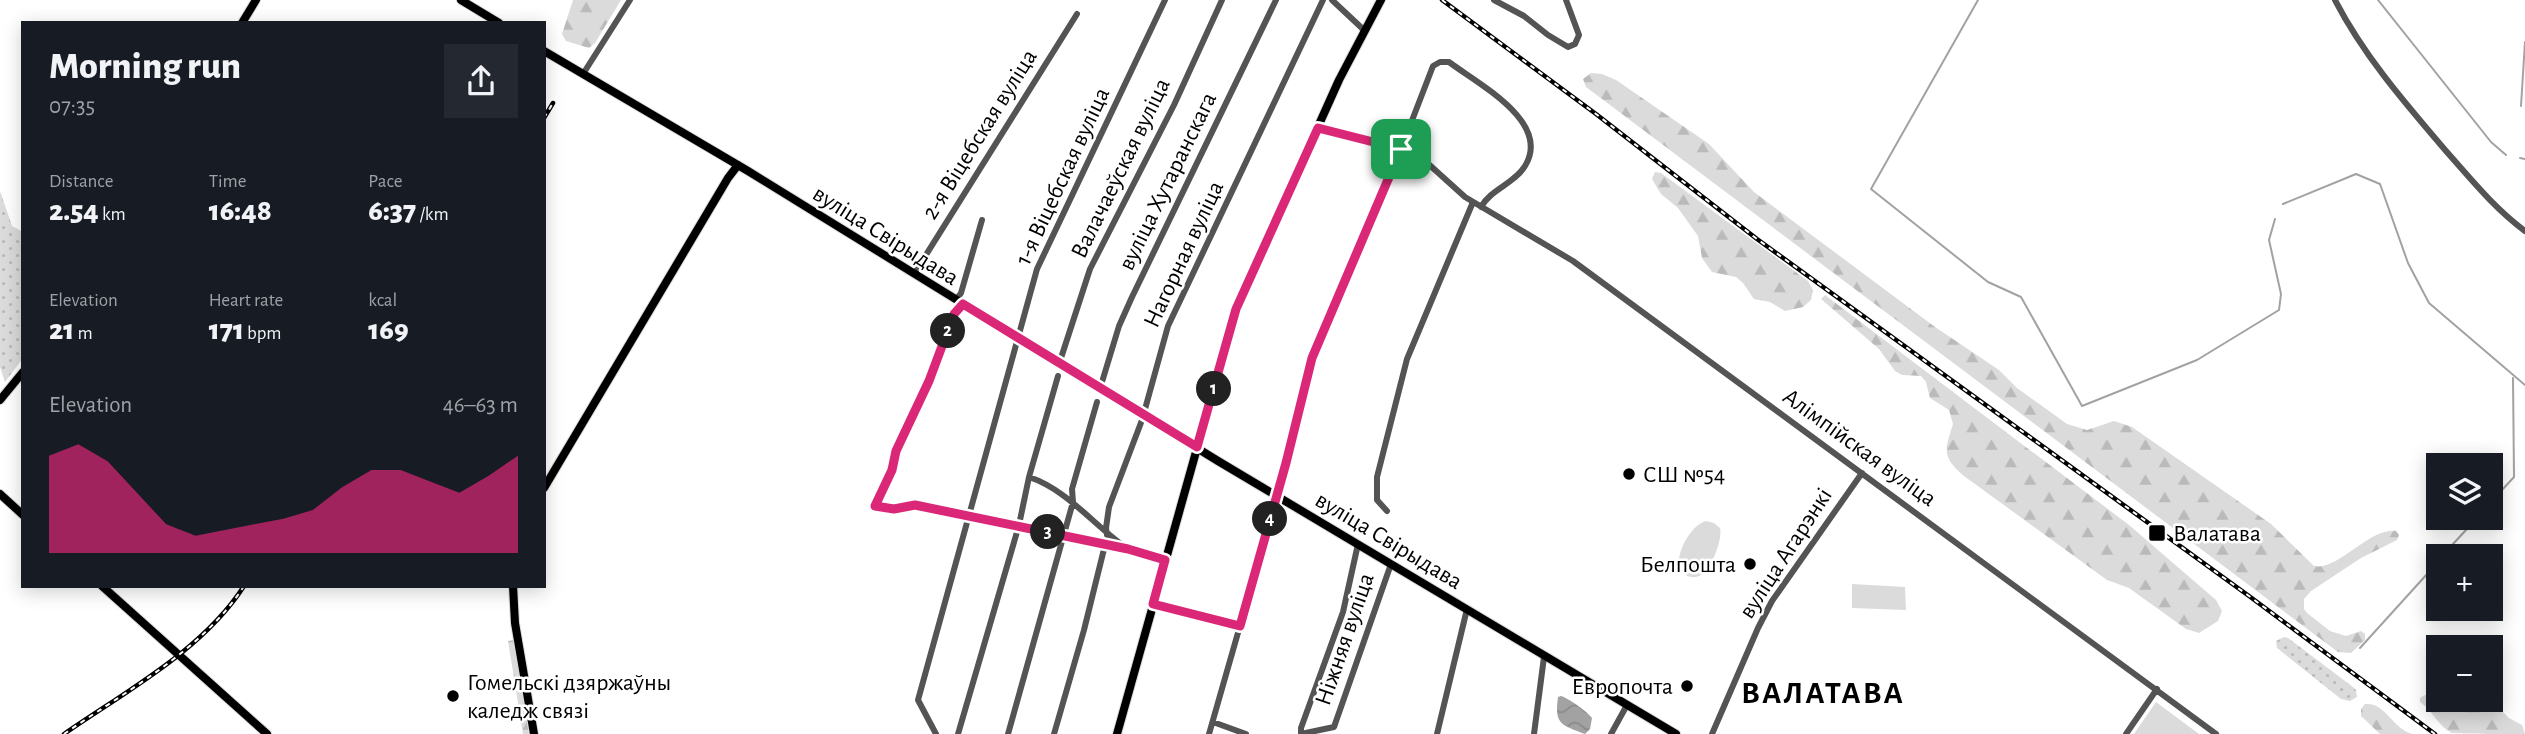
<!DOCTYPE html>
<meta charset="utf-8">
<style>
:root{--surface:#171b24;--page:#242831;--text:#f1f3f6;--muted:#9ea1a6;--accent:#db2777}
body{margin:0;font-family:"Alegreya Sans",sans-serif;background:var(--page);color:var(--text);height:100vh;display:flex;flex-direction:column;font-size:26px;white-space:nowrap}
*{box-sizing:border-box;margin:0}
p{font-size:23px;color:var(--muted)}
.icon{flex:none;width:38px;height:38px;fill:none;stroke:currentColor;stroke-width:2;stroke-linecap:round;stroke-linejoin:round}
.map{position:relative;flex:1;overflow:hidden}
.sheet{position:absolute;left:21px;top:21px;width:525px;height:567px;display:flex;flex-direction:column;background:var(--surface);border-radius:0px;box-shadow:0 4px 18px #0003}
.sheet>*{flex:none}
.controls{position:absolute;left:2426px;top:453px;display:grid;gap:14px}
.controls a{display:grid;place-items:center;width:77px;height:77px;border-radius:0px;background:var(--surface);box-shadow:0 4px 18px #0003;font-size:35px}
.pin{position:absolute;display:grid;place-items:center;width:60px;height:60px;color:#fff;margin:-30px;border-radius:14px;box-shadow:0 4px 10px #0006}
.km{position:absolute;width:35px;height:35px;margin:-18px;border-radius:50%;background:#222;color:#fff;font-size:19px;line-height:35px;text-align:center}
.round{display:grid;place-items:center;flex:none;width:74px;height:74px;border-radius:0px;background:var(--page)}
.head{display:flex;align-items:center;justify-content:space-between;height:119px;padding:0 28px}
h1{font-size:38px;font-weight:800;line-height:52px}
.figures{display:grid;grid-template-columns:repeat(3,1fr);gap:10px;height:119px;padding:7px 28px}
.figures div{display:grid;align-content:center}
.figures b{font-size:30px;font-weight:800}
.figures small{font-size:19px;font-weight:400}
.figures p{font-size:19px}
.chart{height:196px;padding:14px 28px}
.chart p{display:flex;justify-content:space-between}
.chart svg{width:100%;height:126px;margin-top:7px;fill:var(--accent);opacity:.7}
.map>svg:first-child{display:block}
.grass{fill:url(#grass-dots)}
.forest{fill:url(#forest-firs)}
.park{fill:#dbdbdb}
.water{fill:url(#water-waves)}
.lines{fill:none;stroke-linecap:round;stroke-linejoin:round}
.stream{stroke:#a2a2a2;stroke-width:2}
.major-casing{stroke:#dbdbdb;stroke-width:10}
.minor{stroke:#545454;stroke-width:6}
.major{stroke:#000;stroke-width:8}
.rail-casing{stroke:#000;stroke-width:4.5}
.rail{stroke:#fff;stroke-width:2;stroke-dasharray:5;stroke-linecap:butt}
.route-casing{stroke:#fff;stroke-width:14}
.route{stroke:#db2777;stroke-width:9}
.poi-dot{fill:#000;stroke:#fff;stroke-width:2.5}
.labels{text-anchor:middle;stroke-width:5;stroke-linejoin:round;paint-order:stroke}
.street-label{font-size:24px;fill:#000;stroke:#fff}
.poi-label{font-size:24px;fill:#000;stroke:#fff;text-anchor:start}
.district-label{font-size:32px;font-weight:bold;letter-spacing:2px;fill:#000;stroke:#fff}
</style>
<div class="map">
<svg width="2525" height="734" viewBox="0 0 2525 734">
<defs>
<pattern id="grass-dots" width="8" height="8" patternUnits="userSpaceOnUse" patternTransform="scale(1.75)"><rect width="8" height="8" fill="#dbdbdb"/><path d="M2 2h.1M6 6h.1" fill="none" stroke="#bababa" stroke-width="1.8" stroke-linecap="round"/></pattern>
<pattern id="forest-firs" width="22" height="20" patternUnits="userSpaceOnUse" patternTransform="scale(1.75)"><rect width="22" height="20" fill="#dbdbdb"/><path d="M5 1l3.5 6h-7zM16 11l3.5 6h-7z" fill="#bababa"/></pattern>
<pattern id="water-waves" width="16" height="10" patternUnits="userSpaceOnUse" patternTransform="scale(1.75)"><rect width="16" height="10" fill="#a2a2a2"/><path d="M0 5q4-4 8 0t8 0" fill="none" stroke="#8a8a8a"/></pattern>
</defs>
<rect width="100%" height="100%" fill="#fff"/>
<path class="grass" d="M0,191L12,226L23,232V358L5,382L0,367Z
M2284,637L2288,638L2353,687L2356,690L2357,697L2350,701L2341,699L2277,648L2276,641Z"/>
<path class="forest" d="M573,0H621L595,43L589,48L566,41L562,34Z
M1591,73L1602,74L1616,80L1709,144L1754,192L1935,327L1999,370L2017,388L2067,424L2087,430L2114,421L2132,427L2271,524L2314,566C2339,571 2368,528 2396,531L2399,535L2397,540L2361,558L2311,591L2304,599V609L2307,613L2330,631L2346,636L2361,631L2365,634V640L2351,653L2338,652L1586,87L1583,79Z
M1655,172L1661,173L1808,281L1813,290L1811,300L1803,307L1785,311L1770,302L1754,299L1743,283L1736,277L1712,272L1702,258L1698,236L1678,208L1661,194L1652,179Z
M1825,295L2129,525L2216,600L2222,611L2218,621L2199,633L2186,629L2129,588L2107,580L1964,476C1941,456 1945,450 1953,424L1949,410L1930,398L1926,382L1921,376L1902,375L1895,371L1879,349L1821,299Z
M514,640L529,734H523L508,641Z
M2425,695L2432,697L2438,702L2443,700H2487L2498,707L2509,718L2522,725L2525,734C2511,734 2462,734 2452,733C2439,727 2433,711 2420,702V698Z
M2365,704C2386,702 2392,729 2413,734H2380L2361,716V709Z"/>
<path class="park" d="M1706,521L1714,523L1720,528C1723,539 1711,571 1699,576C1694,578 1692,577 1687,576L1679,566C1677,551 1691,525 1706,521Z
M1852,584L1905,587L1906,610L1852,608Z
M2156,702L2199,734H2134Z"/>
<path class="water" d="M1561,696C1568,698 1588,712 1592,718L1590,729L1585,734C1562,725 1554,725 1558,697Z"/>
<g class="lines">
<path class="stream" d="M1978,0L1871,189L1988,282L2021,297L2082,406L2197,360L2279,310L2281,294L2269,240L2275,219
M2378,0L2491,142L2506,155
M2521,106L2525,42
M2520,158L2525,159
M2283,204L2356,174L2380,184L2408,263L2429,303L2525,385
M2490,503L2514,477L2513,378
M2442,556L2477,518
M2360,648L2438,562"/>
<g class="major-casing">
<path id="major" d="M461,0L499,23
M242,23L256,0
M544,51L748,171L1218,461L1676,734
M0,400L23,372
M544,488L728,178L738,165
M0,494L23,515
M102,586L267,734
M513,586L515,623L534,734
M1117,734L1236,309L1339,80L1381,0"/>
</g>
<path class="minor" d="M1332,0L1365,31
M1494,0L1524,16L1548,35L1568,47L1575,44L1579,35L1566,0
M2335,0C2364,56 2405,103 2446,151C2471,179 2494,208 2525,231
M583,74L630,0
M1318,128L1401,149L1424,160L1465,197L1573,261L2216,734
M914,274L1077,14
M956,300L961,293L982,220
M963,304L956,310L929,381L896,451L892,470L875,506L894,509L915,505L1128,549L1165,560
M1061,358L1090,269L1174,105L1222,0
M1102,382L1119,326L1132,297L1276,0
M1029,477C1068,490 1094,526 1128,549
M1387,511L1377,500V477L1407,359L1473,202
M1107,535L1106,528L1109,507L1142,420L1168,326L1323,0
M1153,604L1240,626
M1213,722L1246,734
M936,734L918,700L1037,269L1165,0
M958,734L1019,525L1029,477L1058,376
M1008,734L1073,502L1072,489L1097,402
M1054,734L1084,630L1105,545
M1209,734L1282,479L1312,358L1401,149L1433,66L1440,62H1449C1478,84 1552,122 1525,166C1514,184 1491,189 1481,207
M1301,734L1334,727L1391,564
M1301,734V728L1343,612L1358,544
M1437,734L1467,609
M1534,734L1544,657
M1611,734L1627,705
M1712,734L1758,628L1772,601L1862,473
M2126,734L2157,689"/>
<use href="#major" class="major"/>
<g class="rail-casing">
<path id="rail" d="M1442,0L1596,114L1757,239L2249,596L2435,734
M544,118L553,103
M64,734C126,691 203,650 244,586"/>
</g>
<use href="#rail" class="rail"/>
</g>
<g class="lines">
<g class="route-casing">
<path id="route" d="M1318,128L1401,149L1312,358L1286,463L1240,626L1153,604L1165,560L1128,549L915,505L894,509L875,506L892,470L896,451L929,381L954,314L963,304L1197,447L1236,309Z"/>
</g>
<use href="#route" class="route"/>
</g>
<g class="poi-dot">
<circle cx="1629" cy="474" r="7"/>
<rect x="2148" y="524" width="18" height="18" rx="3.5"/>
<circle cx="1750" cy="564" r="7"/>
<circle cx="1687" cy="686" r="7"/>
<circle cx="453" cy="696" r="7"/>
</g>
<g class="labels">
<g class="street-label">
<text transform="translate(979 134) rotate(-58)" y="8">2-я Віцебская вуліца</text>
<text transform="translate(1120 168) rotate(-64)" y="8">Валачаеўская вуліца</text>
<text transform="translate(1062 176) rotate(-65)" y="8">1-я Віцебская вуліца</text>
<text transform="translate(1167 181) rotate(-64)" y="8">вуліца Хутаранскага</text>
<text transform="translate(886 235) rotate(32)" y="8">вуліца Свірыдава</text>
<text transform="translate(1183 254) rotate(-65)" y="8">Нагорная вуліца</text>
<text transform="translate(1860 447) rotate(36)" y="8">Алімпійская вуліца</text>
<text transform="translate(1389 540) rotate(31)" y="8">вуліца Свірыдава</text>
<text transform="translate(1785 553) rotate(-57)" y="8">вуліца Агарэнкі</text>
<text transform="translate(1344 639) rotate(-71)" y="8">Ніжняя вуліца</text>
</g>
<g class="poi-label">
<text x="1643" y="482">СШ №54</text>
<text x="2173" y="541">Валатава</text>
<text x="1736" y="572" text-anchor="end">Белпошта</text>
<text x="467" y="690">Гомельскі дзяржаўны<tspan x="467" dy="28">каледж связі</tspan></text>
<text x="1673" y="694" text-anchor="end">Европочта</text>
</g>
<g class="district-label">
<text x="1823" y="703">ВАЛАТАВА</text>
</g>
</g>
</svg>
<div class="controls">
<a><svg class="icon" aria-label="layers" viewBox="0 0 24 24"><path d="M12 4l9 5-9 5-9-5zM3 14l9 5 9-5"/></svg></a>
<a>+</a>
<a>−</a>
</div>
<div class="pin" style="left:1401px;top:149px;background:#1e9e55"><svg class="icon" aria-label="arrive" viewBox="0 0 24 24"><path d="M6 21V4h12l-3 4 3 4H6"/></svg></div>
<b class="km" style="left:1214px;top:389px">1</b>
<b class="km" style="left:948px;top:331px">2</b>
<b class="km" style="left:1048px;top:532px">3</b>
<b class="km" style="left:1270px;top:519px">4</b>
<section class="sheet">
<div class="head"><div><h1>Morning run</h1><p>07:35</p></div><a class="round"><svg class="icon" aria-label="share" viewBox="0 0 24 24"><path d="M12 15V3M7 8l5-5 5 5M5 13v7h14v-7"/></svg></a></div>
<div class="figures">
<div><p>Distance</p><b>2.54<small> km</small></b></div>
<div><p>Time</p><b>16:48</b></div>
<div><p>Pace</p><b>6:37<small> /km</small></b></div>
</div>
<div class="figures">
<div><p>Elevation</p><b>21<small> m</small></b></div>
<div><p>Heart rate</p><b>171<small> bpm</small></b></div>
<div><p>kcal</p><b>169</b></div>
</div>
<div class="chart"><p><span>Elevation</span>46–63 m</p>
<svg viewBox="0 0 160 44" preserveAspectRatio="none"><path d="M0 44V10L10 6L20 12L30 23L40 34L50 38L60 36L70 34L80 32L90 29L100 21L110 15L120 15L130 19L140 23L150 17L160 10V44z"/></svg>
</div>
</section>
</div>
